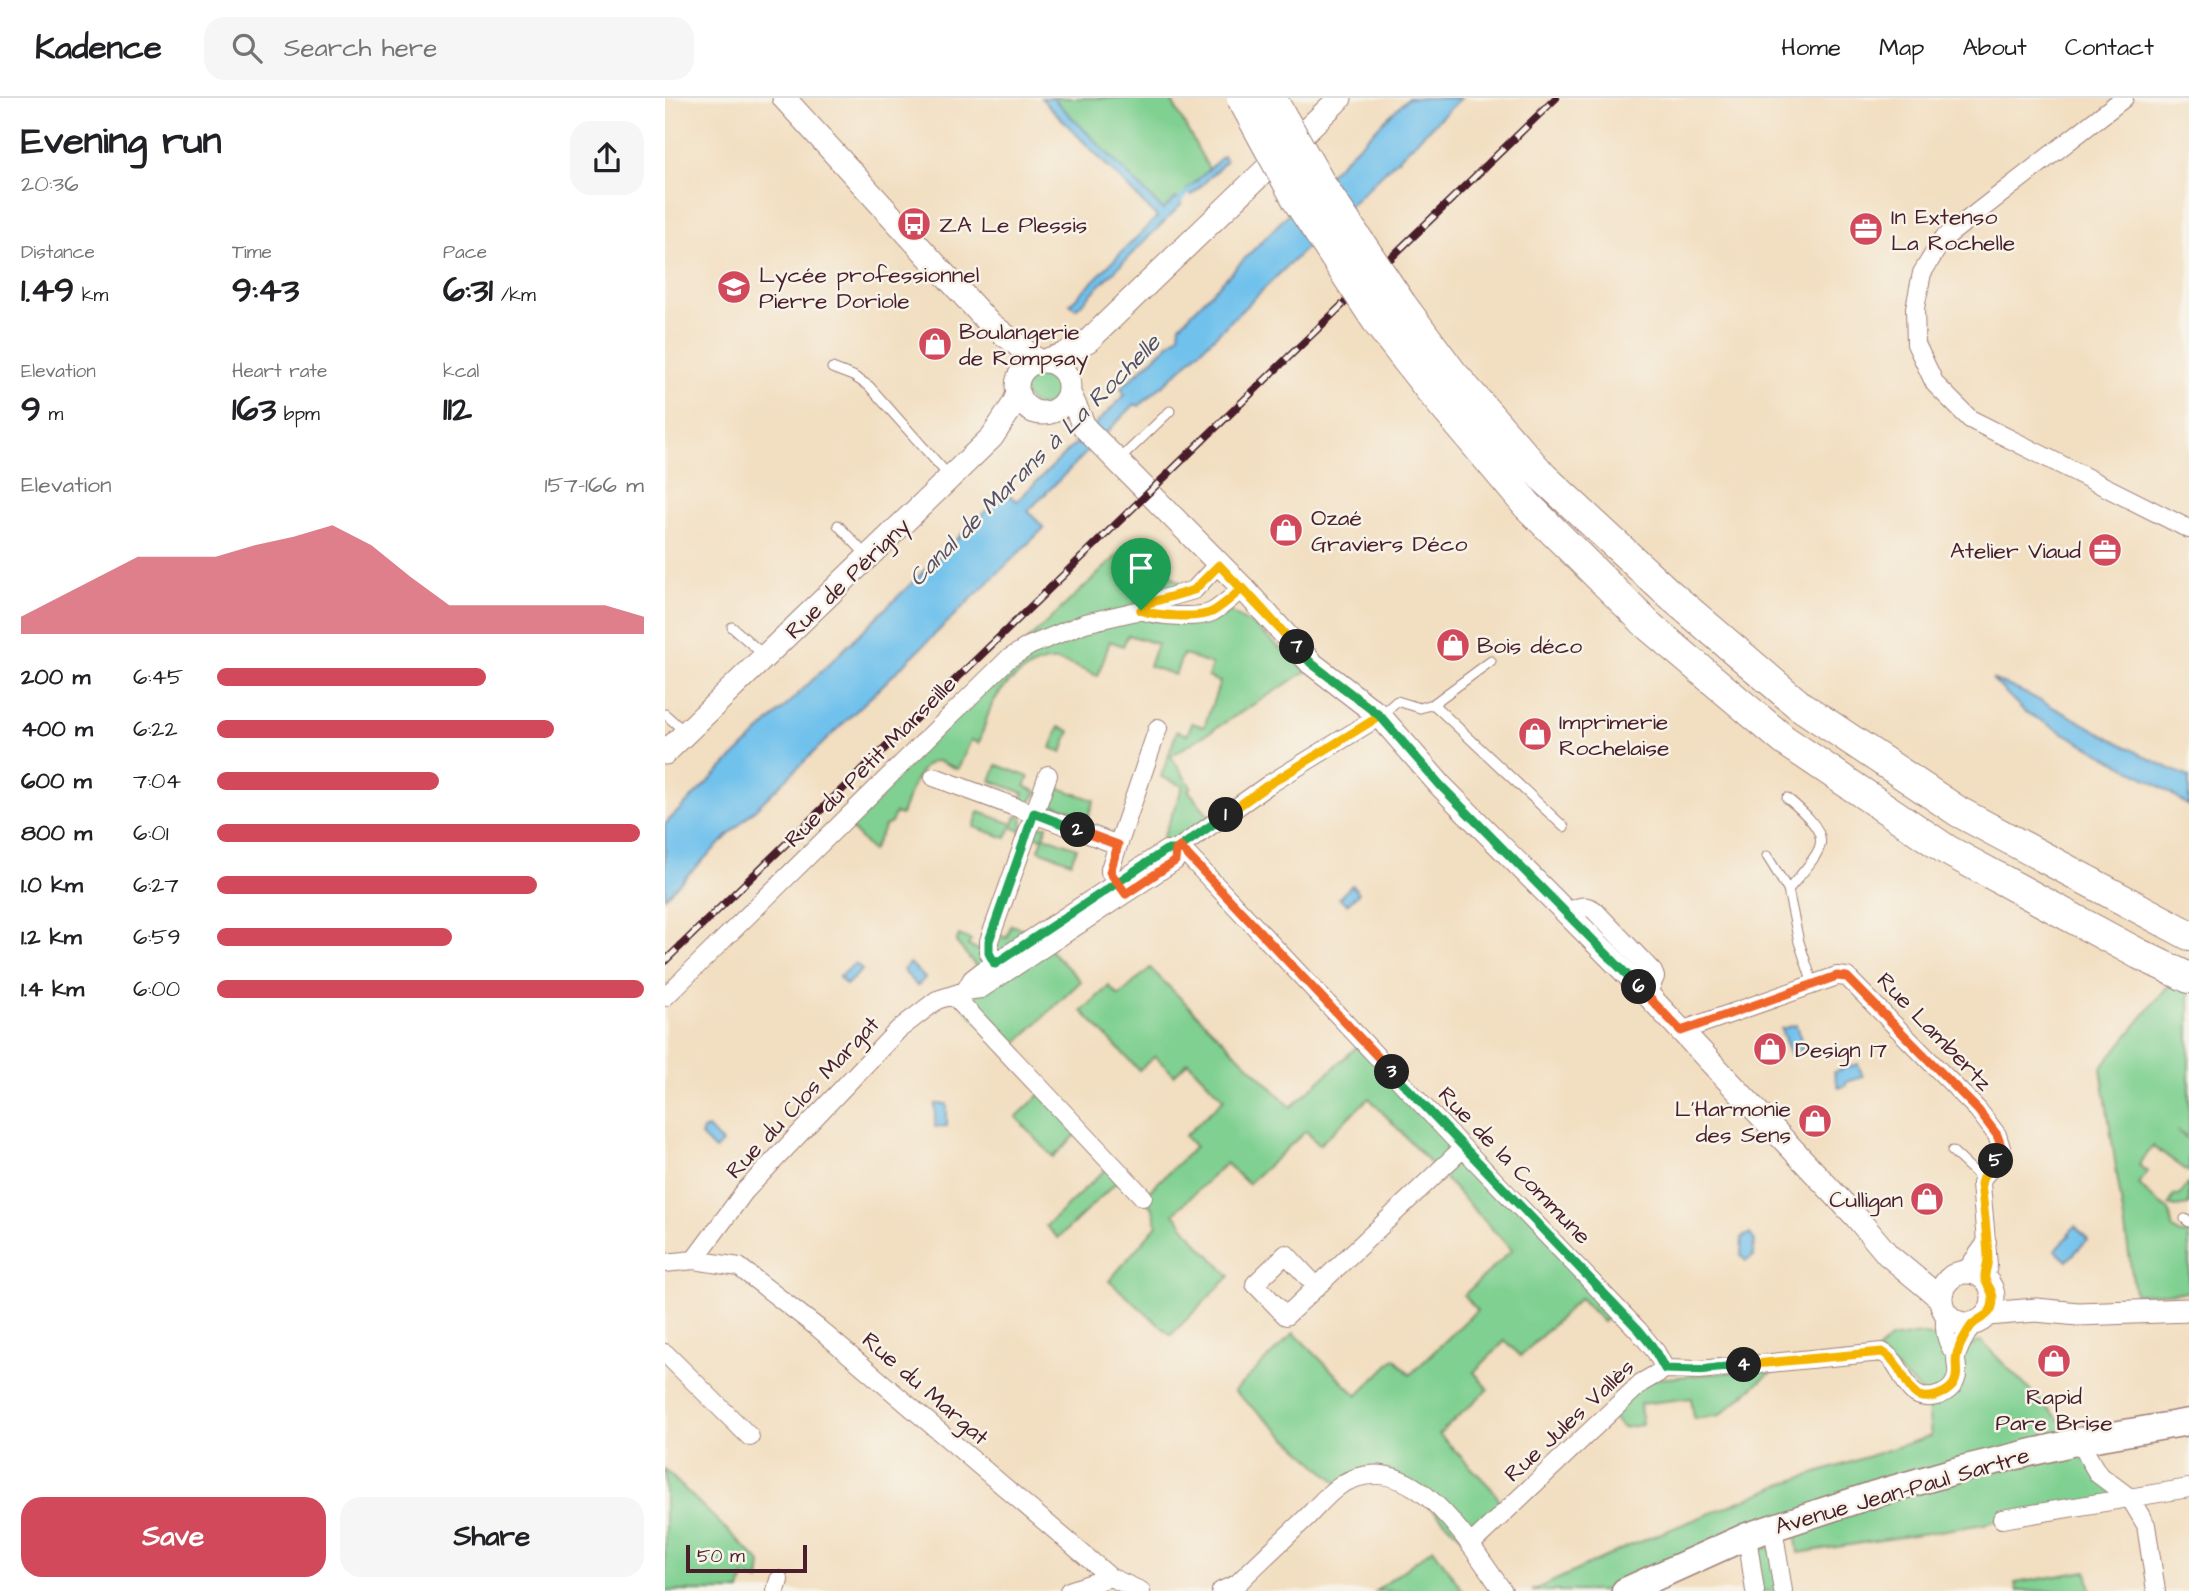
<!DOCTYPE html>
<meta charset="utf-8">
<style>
:root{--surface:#fff;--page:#f6f6f6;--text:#202124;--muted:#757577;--line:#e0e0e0;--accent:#d1495b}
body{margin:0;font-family:"Architects Daughter",sans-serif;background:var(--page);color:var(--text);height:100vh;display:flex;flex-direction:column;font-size:26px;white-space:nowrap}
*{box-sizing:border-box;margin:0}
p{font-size:23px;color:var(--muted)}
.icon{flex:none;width:38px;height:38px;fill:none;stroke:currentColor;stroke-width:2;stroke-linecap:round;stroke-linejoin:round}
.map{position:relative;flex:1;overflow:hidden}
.sheet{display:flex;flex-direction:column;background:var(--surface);width:665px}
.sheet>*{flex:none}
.scale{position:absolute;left:21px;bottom:18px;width:121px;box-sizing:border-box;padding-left:7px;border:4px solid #4a1f2b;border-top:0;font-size:19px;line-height:24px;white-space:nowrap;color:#4a1f2b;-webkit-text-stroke:5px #f7f3e8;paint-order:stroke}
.pin{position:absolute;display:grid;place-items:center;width:60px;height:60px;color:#fff;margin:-72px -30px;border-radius:50% 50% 50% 0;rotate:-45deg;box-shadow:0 0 7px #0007}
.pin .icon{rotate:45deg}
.km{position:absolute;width:35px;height:35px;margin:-18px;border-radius:50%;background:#222;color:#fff;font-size:19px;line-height:35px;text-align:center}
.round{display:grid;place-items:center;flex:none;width:74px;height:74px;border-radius:21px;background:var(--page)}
.overview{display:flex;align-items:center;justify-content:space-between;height:119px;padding:0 21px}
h1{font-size:38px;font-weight:700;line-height:52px}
.stats{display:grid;grid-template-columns:repeat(3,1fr);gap:10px;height:119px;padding:7px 21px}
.stats div{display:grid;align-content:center}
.stats b{font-size:35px;font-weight:700}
.stats small{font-size:19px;font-weight:400}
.stats p{font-size:19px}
.chart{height:196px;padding:14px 21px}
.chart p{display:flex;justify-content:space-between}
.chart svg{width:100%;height:126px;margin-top:7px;fill:var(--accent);opacity:.7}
.button{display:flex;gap:14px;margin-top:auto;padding:14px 21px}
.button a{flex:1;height:80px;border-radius:21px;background:var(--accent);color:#fff;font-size:28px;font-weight:700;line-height:80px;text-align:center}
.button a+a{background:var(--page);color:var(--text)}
ul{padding:0 21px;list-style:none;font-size:23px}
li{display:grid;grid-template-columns:112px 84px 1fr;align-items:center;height:52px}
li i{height:18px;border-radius:9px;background:var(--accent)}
header{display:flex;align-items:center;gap:42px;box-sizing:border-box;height:98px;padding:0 35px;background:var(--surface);border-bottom:2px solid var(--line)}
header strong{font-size:33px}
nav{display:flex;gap:38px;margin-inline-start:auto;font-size:24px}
.search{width:490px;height:63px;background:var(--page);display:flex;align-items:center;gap:18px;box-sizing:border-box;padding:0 24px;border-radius:21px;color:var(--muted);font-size:26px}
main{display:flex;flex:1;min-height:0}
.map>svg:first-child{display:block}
.green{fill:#7fd091;stroke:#64785e;stroke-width:2}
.water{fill:#70c1ec;stroke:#5d708c;stroke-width:2}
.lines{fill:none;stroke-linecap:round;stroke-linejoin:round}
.stream{stroke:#70c1ec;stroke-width:5}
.service-casing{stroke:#9e7e76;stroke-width:11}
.minor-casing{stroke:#9e7e76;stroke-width:20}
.tertiary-casing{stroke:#9e7e76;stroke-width:25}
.secondary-casing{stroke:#9e7e76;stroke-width:29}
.trunk-casing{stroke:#9e7e76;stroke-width:32}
.service{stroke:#fff;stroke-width:9}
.minor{stroke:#fff;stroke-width:18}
.tertiary{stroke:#fff;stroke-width:23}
.secondary{stroke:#fff;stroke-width:26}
.trunk{stroke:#fff;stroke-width:30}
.rail-casing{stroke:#4a1f2b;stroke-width:8}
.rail{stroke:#f7f3e8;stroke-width:5;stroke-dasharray:16;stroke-linecap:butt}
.trunk-bridge-casing{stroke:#9e7e76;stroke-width:32;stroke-linecap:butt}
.trunk-bridge{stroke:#fff;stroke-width:30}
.split-1-casing{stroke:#fff;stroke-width:14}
.split-2-casing{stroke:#fff;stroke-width:14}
.split-3-casing{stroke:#fff;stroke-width:14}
.split-4-casing{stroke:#fff;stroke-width:14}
.split-5-casing{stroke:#fff;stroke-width:14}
.split-6-casing{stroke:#fff;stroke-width:14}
.split-7-casing{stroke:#fff;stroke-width:14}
.split-8-casing{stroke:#fff;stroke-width:14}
.split-1{stroke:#f5b400;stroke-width:9}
.split-2{stroke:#22a559;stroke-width:9}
.split-3{stroke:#f0652b;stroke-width:9}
.split-4{stroke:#22a559;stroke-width:9}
.split-5{stroke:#f5b400;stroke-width:9}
.split-6{stroke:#f0652b;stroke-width:9}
.split-7{stroke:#22a559;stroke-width:9}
.split-8{stroke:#f5b400;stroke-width:9}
.labels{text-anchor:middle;stroke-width:5;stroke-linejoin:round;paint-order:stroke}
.poi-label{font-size:23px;fill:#4a1f2b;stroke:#f7f3e8;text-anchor:start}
.street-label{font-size:23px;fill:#4a1f2b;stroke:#f7f3e8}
.water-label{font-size:24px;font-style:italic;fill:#555065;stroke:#f7f3e8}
</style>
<header>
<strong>Kadence</strong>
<div class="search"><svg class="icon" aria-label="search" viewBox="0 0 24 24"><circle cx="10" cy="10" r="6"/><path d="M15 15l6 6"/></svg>Search here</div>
<nav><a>Home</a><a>Map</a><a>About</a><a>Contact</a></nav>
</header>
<main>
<section class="sheet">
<div class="overview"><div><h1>Evening run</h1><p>20:36</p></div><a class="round"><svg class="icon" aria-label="share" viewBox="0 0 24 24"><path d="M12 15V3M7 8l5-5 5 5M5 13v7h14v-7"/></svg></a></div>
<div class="stats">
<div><p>Distance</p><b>1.49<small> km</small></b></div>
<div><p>Time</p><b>9:43</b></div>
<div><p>Pace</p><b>6:31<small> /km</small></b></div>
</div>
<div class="stats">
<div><p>Elevation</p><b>9<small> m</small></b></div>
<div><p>Heart rate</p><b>163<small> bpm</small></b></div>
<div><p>kcal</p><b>112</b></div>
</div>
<div class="chart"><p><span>Elevation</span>157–166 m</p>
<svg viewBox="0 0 160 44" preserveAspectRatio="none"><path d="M0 44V38L10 31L20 24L30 17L40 17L50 17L60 13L70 10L80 6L90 13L100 24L110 34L120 34L130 34L140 34L150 34L160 38V44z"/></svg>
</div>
<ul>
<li><b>200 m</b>6:45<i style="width:63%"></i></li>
<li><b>400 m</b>6:22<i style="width:79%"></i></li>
<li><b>600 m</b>7:04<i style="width:52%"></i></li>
<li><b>800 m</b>6:01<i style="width:99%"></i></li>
<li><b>1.0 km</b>6:27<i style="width:75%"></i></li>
<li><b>1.2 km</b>6:59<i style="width:55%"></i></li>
<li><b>1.4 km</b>6:00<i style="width:100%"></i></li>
</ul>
<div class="button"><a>Save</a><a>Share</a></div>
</section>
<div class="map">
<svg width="1524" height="1493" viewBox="0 0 1524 1493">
<rect width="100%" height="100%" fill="#f7f3e8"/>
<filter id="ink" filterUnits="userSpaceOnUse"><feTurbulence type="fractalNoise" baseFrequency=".0143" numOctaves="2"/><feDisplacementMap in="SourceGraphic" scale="14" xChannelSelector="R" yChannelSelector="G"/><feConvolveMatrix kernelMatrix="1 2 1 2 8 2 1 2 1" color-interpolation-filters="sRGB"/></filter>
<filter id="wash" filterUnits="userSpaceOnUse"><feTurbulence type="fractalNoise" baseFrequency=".00686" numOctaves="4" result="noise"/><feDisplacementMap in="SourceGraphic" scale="28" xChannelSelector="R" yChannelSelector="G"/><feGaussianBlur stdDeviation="1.57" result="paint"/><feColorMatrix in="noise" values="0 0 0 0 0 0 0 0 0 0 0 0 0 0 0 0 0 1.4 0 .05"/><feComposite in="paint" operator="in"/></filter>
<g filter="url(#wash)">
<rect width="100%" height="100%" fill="#f2dec0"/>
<path class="green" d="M384,0H505L544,71L498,118Z
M358 288a20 20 0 1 1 40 0a20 20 0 1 1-40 0Z
M470,441L504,476L521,489L477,511L561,512L588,527L642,573L506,658L526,689L523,692L550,725L382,849L416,883L342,954L288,897L316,874L291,844L294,837L306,842L303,848L323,855L327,835L342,840L346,827L375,836L454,772L499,742L498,739L518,688L496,679L512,633L522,637L527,625L539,629L555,584L543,579L547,567L518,556L510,577L484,568L492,546L463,537L458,548L445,543L433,578C420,573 405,565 392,563C370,560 339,585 329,603C322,615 319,631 314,645L306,642L293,671C287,669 278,664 272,663C254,662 241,704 236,717L230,715L226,725L220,728L207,753L179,723L343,561Z
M394,629L405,633L397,654L386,650Z
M332,667L364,679L360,688L372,694L365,705H355L359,695L326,683Z
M394,690L429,702L423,718L390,707L386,718L380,711L382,698L390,701Z
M314,714L348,726L351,718L356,719L358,722L357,733L346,729L341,740L309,729Z
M372,728H382L379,738L412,750L406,764L374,752L378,740L367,737Z
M485,870L626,1009L698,943L952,1210L938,1224L915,1200L856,1258L840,1243L809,1274L823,1291L774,1336L826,1390L842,1413L805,1447L732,1378L675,1387L569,1293L629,1235L692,1298L730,1260L745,1277L812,1212L799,1197L847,1152L704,1000L654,1047L641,1033L583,1086L561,1065L509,1115L530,1142L565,1178L506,1237L444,1183L492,1127L488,1111L478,1099L530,1049L520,1038L559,1001L523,964L509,977L490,958L474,972L417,913L444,888L454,898Z
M1507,883L1524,892V1036L1521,1038L1512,1033L1524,1042V1074L1488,1048L1474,1067L1482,1074L1474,1086L1486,1099L1504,1112L1508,1131L1516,1136H1524V1194L1470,1196L1436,970Z
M379,993L415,1033L388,1059L351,1019Z
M446,1066L458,1078L393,1140L381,1128Z
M1524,1085V1107L1510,1109L1504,1107L1509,1097L1514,1098Z
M1256,1236L1306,1248L1316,1243L1415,1343L1422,1357L1465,1400L1337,1421L1319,1426L1133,1455L1129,1422L960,1493H867L964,1448L1118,1386L1266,1338L1262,1299L1212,1253L1225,1241Z
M1111,1270L1055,1317L1029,1321L1026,1300L975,1306L977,1327L958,1330L944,1316L980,1282Z
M0,1372L96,1465L94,1483L79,1478L75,1493H0Z
M1111,1447L1118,1493H1090L1084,1456Z
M768,1450L798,1493H711Z
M1422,1473L1426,1493H1352L1350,1485Z"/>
<path class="water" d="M376,0H388L498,112L511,100L517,106L411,211L405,206L492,119Z
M743,0H796L516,271L474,308L470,306L363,413L379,430L0,799V726L340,394L352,403L460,297L456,290L514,237L515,227L637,102Z
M558,58L561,63L527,97L522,92Z
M1327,581C1396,608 1456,651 1524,679V708L1496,689L1359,613Z
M687,787L694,795L682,806L674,800Z
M190,865L197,872L181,887L174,879Z
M245,865L260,880L252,888L238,872Z
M1131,927L1139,951L1125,956L1116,931Z
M1193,966L1198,979L1181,984V987L1174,990L1169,974Z
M270,1006H282V1028L270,1029Z
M43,1030L57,1045L50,1052L36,1038L38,1032Z
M1410,1128L1423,1141L1402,1163L1390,1152L1405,1137L1404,1135Z
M1085,1136L1090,1143L1088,1152L1089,1158L1081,1163L1076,1157L1077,1139Z"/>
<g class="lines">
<path class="stream" d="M510,107L528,90"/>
</g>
</g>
<g filter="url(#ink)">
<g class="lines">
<g class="service-casing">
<path id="service" d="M167,270L188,278L204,288L284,378
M454,362L505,313
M173,427L202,458
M67,529L100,558
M768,606L826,563
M0,616L20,634
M717,616L732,603L755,610L768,606L899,729
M1122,700C1133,709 1160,731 1155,747C1153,759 1131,782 1123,792
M1102,758L1123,792L1134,844L1148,886
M1287,1053L1317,1081
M1520,1121L1524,1124"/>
</g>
<g class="minor-casing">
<path id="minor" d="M1459,0L1278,141L1257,175L1250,210L1251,246L1270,286L1305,321L1524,431
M476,512C491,518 532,521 547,514C558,508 568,498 578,490
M269,679L453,747
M515,749L798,1050L973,1232L991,1254L1000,1271
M458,793L445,774V771L493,630
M901,815C912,810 918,805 929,812L988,874L990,879L982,896
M330,866L324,855V843L383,677
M300,893L307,881L316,874L501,752H511L603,687L715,618
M288,897L478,1099
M0,899L343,561L364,548L420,525L476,512L484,505L529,492L553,466
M1016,933L1172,878L1182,879L1313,1012L1332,1037L1337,1053L1335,1059L1318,1079L1316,1086L1323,1167L1320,1181
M29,1162L80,1093L233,932L272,902L300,893L316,891L510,763L511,752
M0,1165L29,1162L74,1169L153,1230L445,1479L476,1493
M1300,1174L1322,1144
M652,1189L621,1156L590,1186L621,1218L798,1050
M1281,1216C1278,1231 1281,1245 1291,1257
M0,1255L85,1339
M1419,1342L1422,1357L1433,1376L1465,1400L1481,1427L1491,1493
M1337,1421L1524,1390
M1108,1429L1118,1493
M1082,1438L1090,1493
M805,1447L976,1285L1000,1271L1034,1272L1217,1254C1234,1263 1235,1278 1246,1292C1258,1306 1286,1298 1291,1281C1294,1274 1291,1267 1291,1260C1293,1249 1302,1236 1307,1226
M111,1493L114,1482
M404,1493L445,1479
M556,1493L572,1486C595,1463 619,1441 642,1419C653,1408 664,1394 677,1386C748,1346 803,1445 838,1493"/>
</g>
<g class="tertiary-casing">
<path id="tertiary" d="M119,0L322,223L373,263
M382,262L398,257L424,242L675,0
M352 289a26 26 0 1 1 52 0a26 26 0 1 1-52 0Z
M404,295L420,330L578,490L646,565L715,618L776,688L982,896L1192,1120L1223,1157L1276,1201
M0,655L327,339L348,307L353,296
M1276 1200a26 26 0 1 1 52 0a26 26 0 1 1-52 0Z
M1323,1216L1371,1212L1413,1216L1524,1212"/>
</g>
<g class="secondary-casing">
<path id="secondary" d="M960,1493L1082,1438L1207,1397L1297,1371L1419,1342L1524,1324"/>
</g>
<g class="trunk-casing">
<path id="trunk" d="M736,206L787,275L878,379L1003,495L1134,607L1294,714L1524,837
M714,226L766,293L862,407L984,528L1119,642L1282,752L1474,856L1524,880"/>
</g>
<use href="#service" class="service"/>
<use href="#minor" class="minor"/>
<use href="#tertiary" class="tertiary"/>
<use href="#secondary" class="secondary"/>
<use href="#trunk" class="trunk"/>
<g class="rail-casing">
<path id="rail" d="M0,863L891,0"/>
</g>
<use href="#rail" class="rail"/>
<g class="trunk-bridge-casing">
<path id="trunk-bridge" d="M577,0L633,103L714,226
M606,0L656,87L736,206"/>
</g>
<use href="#trunk-bridge" class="trunk-bridge"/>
</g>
</g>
<g class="lines" filter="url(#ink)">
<g class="split-1-casing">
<path id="split-1" d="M476,512C491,518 532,521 547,514C558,508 568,498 578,490L646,565L715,618L603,687L561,717"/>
</g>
<g class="split-2-casing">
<path id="split-2" d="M413,732L369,715L324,843V855L330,866L501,752H511L561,717"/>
</g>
<g class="split-3-casing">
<path id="split-3" d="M413,732L453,747L445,774L461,796L510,763L511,752L515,749L727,974"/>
</g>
<g class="split-4-casing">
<path id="split-4" d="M727,974L974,1232L987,1248L1000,1271L1034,1272L1079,1267"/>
</g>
<g class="split-5-casing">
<path id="split-5" d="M1079,1267L1217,1254C1237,1264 1241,1293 1254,1298C1265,1302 1281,1296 1288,1287C1295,1277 1289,1267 1292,1256C1294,1248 1301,1235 1306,1228C1314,1218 1328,1220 1328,1201C1328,1192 1322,1188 1320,1181C1319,1176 1323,1166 1323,1160C1322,1135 1319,1110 1316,1086L1318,1079L1331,1063"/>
</g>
<g class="split-6-casing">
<path id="split-6" d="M974,889L1016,933L1172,878L1182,879L1313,1012L1332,1037L1335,1045L1337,1053L1331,1063"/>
</g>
<g class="split-7-casing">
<path id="split-7" d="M632,549L646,565L715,618L776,688L974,889"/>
</g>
<g class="split-8-casing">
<path id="split-8" d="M476,512L484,505L529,492L554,467L632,549"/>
</g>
<use href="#split-1" class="split-1"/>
<use href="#split-2" class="split-2"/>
<use href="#split-3" class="split-3"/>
<use href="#split-4" class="split-4"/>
<use href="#split-5" class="split-5"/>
<use href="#split-6" class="split-6"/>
<use href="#split-7" class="split-7"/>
<use href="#split-8" class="split-8"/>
</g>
<defs>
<g id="bus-disc" transform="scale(1.75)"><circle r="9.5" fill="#d1495b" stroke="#f7f3e8"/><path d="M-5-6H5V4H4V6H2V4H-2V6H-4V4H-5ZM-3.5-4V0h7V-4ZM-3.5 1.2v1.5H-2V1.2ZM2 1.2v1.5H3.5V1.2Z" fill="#fff"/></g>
<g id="office-disc" transform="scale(1.75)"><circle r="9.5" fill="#d1495b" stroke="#f7f3e8"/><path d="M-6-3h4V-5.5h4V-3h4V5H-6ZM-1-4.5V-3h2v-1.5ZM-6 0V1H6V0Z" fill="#fff"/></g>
<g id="school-disc" transform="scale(1.75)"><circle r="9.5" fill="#d1495b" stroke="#f7f3e8"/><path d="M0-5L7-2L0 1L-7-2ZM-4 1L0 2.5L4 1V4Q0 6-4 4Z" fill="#fff"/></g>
<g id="shop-disc" transform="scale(1.75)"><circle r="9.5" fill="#d1495b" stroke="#f7f3e8"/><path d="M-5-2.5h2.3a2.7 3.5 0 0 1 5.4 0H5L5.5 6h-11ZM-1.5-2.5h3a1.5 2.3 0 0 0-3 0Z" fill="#fff"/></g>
</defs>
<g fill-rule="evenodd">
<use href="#bus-disc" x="249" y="126"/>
<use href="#office-disc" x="1201" y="131"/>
<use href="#school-disc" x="69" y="189"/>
<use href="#shop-disc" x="270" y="246"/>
<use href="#shop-disc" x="621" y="432"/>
<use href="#office-disc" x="1440" y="452"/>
<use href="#shop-disc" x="788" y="547"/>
<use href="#shop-disc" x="870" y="636"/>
<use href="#shop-disc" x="1105" y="951"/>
<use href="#shop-disc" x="1150" y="1023"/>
<use href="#shop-disc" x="1262" y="1101"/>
<use href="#shop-disc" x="1389" y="1263"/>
</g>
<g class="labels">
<g class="poi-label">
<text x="1226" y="126">In Extenso<tspan x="1226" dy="26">La Rochelle</tspan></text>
<text x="274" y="134">ZA Le Plessis</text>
<text x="94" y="184">Lycée professionnel<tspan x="94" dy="26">Pierre Doriole</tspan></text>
<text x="294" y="241">Boulangerie<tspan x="294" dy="26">de Rompsay</tspan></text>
<text x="646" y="427">Ozaé<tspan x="646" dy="26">Graviers Déco</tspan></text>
<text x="1416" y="460" text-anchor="end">Atelier Viaud</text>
<text x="812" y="555">Bois déco</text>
<text x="894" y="631">Imprimerie<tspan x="894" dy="26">Rochelaise</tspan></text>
<text x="1130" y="959">Design 17</text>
<text x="1126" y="1018" text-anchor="end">L'Harmonie<tspan x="1126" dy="26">des Sens</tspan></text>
<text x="1238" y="1109" text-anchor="end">Culligan</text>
<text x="1389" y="1306" text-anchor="middle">Rapid<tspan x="1389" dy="26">Pare Brise</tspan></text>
</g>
<g class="street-label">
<text transform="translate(182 480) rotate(-44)" y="8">Rue de Périgny</text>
<text transform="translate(205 663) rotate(-45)" y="8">Rue du Petit Marseille</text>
<text transform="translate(1270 933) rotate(46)" y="8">Rue Lambertz</text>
<text transform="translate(137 999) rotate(-47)" y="8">Rue du Clos Margat</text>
<text transform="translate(850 1067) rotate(46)" y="8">Rue de la Commune</text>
<text transform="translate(261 1290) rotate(41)" y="8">Rue du Margat</text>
<text transform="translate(904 1322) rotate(-43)" y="8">Rue Jules Vallès</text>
<text transform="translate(1237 1392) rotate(-16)" y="8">Avenue Jean-Paul Sartre</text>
</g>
<g class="water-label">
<text transform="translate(369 362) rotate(-45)" y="8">Canal de Marans à La Rochelle</text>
</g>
</g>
</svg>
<div class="scale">50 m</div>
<div class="pin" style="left:476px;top:512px;background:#1e9e55"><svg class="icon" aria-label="arrive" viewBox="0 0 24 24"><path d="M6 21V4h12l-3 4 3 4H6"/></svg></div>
<b class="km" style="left:561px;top:717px">1</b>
<b class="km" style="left:413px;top:732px">2</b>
<b class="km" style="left:727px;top:974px">3</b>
<b class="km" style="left:1079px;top:1267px">4</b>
<b class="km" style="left:1331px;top:1063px">5</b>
<b class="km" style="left:974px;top:889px">6</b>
<b class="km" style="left:632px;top:549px">7</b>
</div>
</main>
